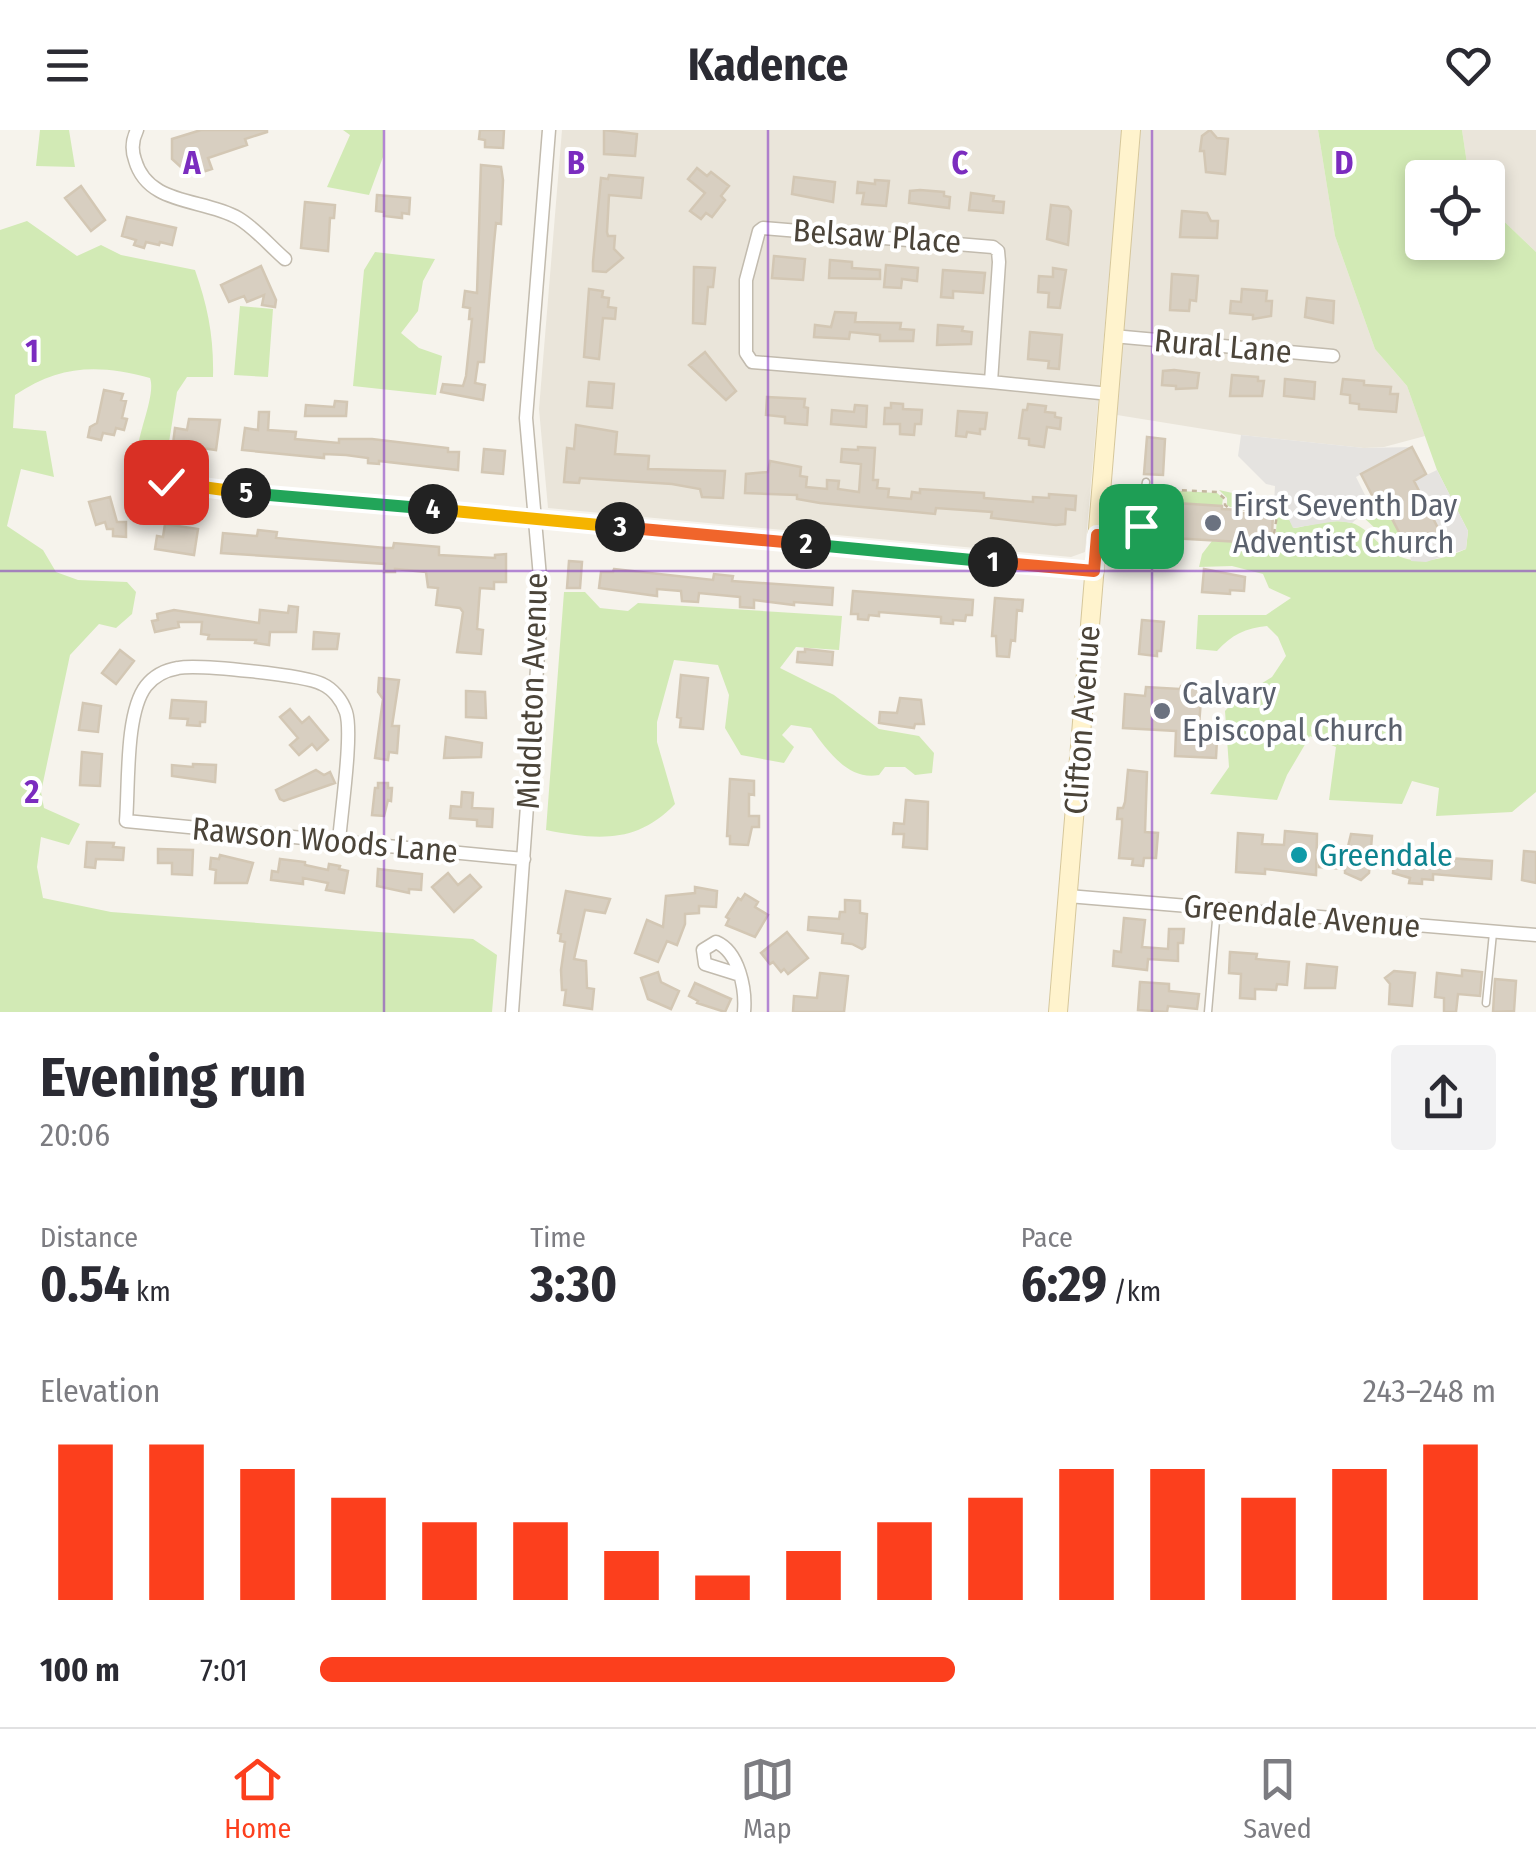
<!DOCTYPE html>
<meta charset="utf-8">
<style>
:root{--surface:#fff;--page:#f2f2f3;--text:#2b2b33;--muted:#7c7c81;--line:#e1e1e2;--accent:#fc3f1d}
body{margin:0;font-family:"Fira Sans Condensed",sans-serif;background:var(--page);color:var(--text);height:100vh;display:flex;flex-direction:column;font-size:38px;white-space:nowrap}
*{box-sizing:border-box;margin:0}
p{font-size:32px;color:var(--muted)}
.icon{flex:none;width:55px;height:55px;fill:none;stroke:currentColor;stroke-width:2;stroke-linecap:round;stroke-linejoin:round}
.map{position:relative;height:882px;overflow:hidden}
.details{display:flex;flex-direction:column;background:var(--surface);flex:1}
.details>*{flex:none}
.fabs{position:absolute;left:1405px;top:30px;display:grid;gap:20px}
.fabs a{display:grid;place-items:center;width:100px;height:100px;border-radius:10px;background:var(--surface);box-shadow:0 5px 15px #0003;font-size:50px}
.pin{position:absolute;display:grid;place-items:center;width:85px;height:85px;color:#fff;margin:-42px;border-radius:20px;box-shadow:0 5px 15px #0006}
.km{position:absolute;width:50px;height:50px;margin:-25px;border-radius:50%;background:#222;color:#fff;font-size:28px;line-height:50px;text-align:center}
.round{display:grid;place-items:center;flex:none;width:105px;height:105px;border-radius:10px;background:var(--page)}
.overview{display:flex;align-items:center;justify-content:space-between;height:170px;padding:0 40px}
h1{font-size:55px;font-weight:700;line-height:75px}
.metrics{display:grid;grid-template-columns:repeat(3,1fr);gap:15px;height:170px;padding:10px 40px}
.metrics div{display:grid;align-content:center}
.metrics b{font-size:50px;font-weight:700}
.metrics small{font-size:28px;font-weight:400}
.metrics p{font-size:28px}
.chart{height:280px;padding:20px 40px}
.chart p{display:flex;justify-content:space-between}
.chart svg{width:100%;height:180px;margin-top:10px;stroke:var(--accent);stroke-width:6}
ul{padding:0 40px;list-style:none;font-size:32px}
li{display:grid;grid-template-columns:160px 120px 1fr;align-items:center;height:75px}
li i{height:25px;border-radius:12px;background:var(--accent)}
header{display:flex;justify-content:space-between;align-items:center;height:130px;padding:0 40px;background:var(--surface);font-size:45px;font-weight:700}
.tabs{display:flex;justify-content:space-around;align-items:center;height:140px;border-top:2px solid var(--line);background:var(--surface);font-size:28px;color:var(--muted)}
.tabs a{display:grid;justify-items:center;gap:5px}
.tabs .selected{color:var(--accent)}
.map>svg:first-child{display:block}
.residential{fill:#eae5da}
.green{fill:#d2eab5}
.parking{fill:#e5e3e0}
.building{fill:#d8cfc1;stroke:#d3c7b4;stroke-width:2.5}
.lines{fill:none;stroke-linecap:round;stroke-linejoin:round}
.service-casing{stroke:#c2bbae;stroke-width:9}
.minor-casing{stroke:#c2bbae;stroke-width:15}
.secondary-casing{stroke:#d6c79b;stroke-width:20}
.path{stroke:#c4b79f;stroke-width:2.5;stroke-dasharray:5 5;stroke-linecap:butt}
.service{stroke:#fff;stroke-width:6}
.minor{stroke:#fff;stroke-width:12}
.secondary{stroke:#fff3cd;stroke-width:18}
.split-1-casing{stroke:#fff;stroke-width:20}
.split-2-casing{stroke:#fff;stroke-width:20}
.split-3-casing{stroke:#fff;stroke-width:20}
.split-4-casing{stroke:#fff;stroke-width:20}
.split-5-casing{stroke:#fff;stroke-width:20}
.split-6-casing{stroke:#fff;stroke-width:20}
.split-1{stroke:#f0652b;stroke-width:12}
.split-2{stroke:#22a559;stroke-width:12}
.split-3{stroke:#f0652b;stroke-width:12}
.split-4{stroke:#f5b400;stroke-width:12}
.split-5{stroke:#22a559;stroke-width:12}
.split-6{stroke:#f5b400;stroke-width:12}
.grid{fill:none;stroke:#7b2cbf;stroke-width:2.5;stroke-opacity:0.55}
.worship-dot{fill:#6b7280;stroke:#fff;stroke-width:4}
.culture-dot{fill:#0f9aa8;stroke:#fff;stroke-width:4}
.labels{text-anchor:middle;stroke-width:8;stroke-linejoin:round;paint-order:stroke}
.street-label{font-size:32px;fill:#4b4439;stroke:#fff}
.worship-label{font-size:32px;fill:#5b616d;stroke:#fff;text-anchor:start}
.culture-label{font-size:32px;fill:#0d838f;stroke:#fff;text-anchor:start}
.grid-label{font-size:32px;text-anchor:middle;font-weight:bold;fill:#7b2cbf;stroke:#fff;stroke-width:8;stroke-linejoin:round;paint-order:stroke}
</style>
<header><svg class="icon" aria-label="menu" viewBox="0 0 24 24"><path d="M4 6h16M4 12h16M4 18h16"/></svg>Kadence<svg class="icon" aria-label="heart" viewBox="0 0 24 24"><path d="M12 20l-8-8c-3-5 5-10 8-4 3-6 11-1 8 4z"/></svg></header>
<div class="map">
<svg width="1536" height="882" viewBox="0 0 1536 882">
<rect width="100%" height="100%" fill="#f6f3ec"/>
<path class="residential" d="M562,0H1122L1085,422L1071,427L548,378L539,279Z
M1138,0H1318L1335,106L1375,219L1407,256L1425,306L1384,317L1364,318L1241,305L1117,285Z
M1462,0H1536V122L1488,76V48L1469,47Z"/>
<path class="green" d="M40,0H69L75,37L36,36Z
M343,0H383V27L369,65L327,57L350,5Z
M1318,0H1462L1469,47L1422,48V112H1488V76L1536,122V662L1512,682L1436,686L1439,658L1412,651L1402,674L1329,670L1336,617L1310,606L1287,645L1277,670L1210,664L1229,637L1225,581L1235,570L1272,547L1286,526L1278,507L1267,496C1246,498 1231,505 1217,521L1196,519L1198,485H1266L1291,468L1269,458L1263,444L1232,436L1199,437L1202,424L1212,411L1224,412L1225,408L1275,414L1277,388L1285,382L1294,398C1313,395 1337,387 1355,394C1368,400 1375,411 1386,419C1413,438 1438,431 1466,419L1468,401L1437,340L1407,256L1375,219L1335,106Z
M27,91L77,126L101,115L121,125L195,140C208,177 214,208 213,247H187L177,262L166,331L152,335L137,324C138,302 156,265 150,248C98,234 60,235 15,265L13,298L46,301L54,347L21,339L7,396L43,420L56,442L78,450L127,452L136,462L132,484L116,498L99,494L70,525L41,662L44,678L80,694L69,715L41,707L37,737L43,768L111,782L473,809L497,825L492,882H0V100Z
M375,122L435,129L423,151L418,181L401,203L419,218L442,226L436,265L353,256L364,140Z
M240,176L273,179L268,247L234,245Z
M1162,360L1217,363L1223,368L1222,376L1177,373L1176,377L1155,375L1152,383L1153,368Z
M1219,360L1282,374L1284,379L1230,377L1227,375V368Z
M1384,373L1409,420L1391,413L1363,387L1362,382Z
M564,462H585L600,478L628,481L638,473L842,486L839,520L796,517L780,538L834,565L879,599L919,606L934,623L932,643L915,645L905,637H885L879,645C848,651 827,620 811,598L791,595L782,605L794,617L784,633L741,625L725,598L729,565L718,535L674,530L657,592V612L675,674C637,714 597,710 546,700Z"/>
<path class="parking" d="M1241,305L1364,318L1412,317L1356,347L1369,373L1360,378L1362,384L1352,393L1337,391L1293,398L1282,374L1274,372L1275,356L1266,354L1238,326Z
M1437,340L1468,401L1466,419L1426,432L1411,431L1410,423L1442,406L1414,351Z"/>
<path class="building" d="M201,0H267V2L245,9L247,15L208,28L212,39L203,42L200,32L182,38L172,29V9Z
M480,0H504L503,18L485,17V10L479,9Z
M604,0L637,4L635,26L604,24Z
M1210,0L1217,8L1228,9L1225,44L1206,42L1204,21H1200L1202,6Z
M481,35L501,37L503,50L501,94L496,93L494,113L484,232H478L475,253L485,255L483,270L441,262L443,254L463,256L466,246L472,189H469L470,178L463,177L465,161L477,163Z
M697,38L707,46L711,42L729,56L721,66L725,70L712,87L706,83L701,89L690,81L705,63L688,49Z
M609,45L643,48L641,68L609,65L607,102L608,106H615L614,119L623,128L606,142L593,141V132L601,48L608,49Z
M794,47L835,52L833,72L792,64Z
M875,50L889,51L886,76L862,74L864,63H857L858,52L875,54Z
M81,56L105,90L91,101L65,68Z
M920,60L944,62V66L950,67L949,78L909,73L910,61Z
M971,63L994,66L993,71L1004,72L1003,83L969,80Z
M377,65L410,68L409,84L402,83V88L384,86V82L376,81Z
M305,72L335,75L334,88H330L328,121L301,118Z
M1051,75L1068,77L1071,81L1068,115L1047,109Z
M1182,81L1207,83L1211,91H1218L1217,108L1180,107Z
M127,87L176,98L172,115L160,112L159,115L146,112L144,118L134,115L136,110L122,106Z
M774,126L805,129L803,150L772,148Z
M830,130L852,132V138L880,140V149L829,148Z
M886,135L918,138L917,151L902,149L901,158L884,157Z
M261,136L276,170L275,177L262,175L264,165L247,172L244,166L229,172L221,155Z
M694,137L715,138L713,157H708L705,194L693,193Z
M1053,138L1066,140L1060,178L1048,177L1049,163L1038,162L1039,146L1053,147Z
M943,140L985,143L983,163L953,161V168L941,167Z
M1172,144L1198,146L1196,171L1190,170L1189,181L1170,180Z
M589,159L603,161L602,167L609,168L608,177L616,178L615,189L603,188L599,229L584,227Z
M1242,159L1267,161L1266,171H1272L1271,186L1253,189V185L1230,183L1231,171L1241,172Z
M1307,168L1334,171L1333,193L1305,187Z
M835,182L856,183L855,192L901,193L900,199L914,200L913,211H880V205L850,202L849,209L814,207L815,195L831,197Z
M938,195L963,197L962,201L972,202L971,214L937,215Z
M1030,202L1062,205L1059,239L1048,238L1049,231L1028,229Z
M705,222L736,261L726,270L689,235Z
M1174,240L1199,243L1197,258L1176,259V256L1162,255L1163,241Z
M1232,245L1258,247V251H1264L1262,266H1230Z
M1285,249L1315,252L1314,269L1284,266Z
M1343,249L1364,251V255L1391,257L1390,264H1398L1396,282L1359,279V274L1350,273V265L1341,264Z
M589,252L614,254L612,278L587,276Z
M104,260L123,264L121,270L126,271L122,288L127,289L124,300L116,298L114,305L103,303L101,310L88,307L90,297L97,293Z
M767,267L805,269L804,277L808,278L807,295L785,293V287L766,285Z
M335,271L347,272L346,286H305L306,275L334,277Z
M891,273L903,274V279L922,280L921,294H915L914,305L900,304V294H884L885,278H891Z
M1028,274L1046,276L1045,282L1055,283V287L1061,288L1060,299L1047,297L1044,317L1029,315V309L1019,308L1023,280H1027Z
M855,275L867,276L866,297L831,294L832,280L854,282Z
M958,281L987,283L985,299H980V304L967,302L966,307L956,306Z
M259,282H269L268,300L296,302L295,309L339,313V309H372L448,318V322H459L458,340L379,331V334L368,333V328L346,325L324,324V328L242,320L245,298L258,300Z
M189,289L220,290L216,320L173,314L175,298L187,300Z
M576,295L617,302L615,324L649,326L648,339L725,341L723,368L702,367L700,359L672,354L580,348L579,353L564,352L567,318L574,319Z
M1147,307L1165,309L1163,345L1144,344Z
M858,317L875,318L873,350H878L877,358L889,359L888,367L911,369L912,362L920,363V359L984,363V368L1033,372V367L1049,368V364L1076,366L1075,380L1066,379L1065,394L1056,395L991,388L992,382L936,378L935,384L820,373L797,369V365L745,363L746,344L768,342L770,331L801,337L800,346L807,347L806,357L827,359V350L839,351L838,359L859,362L861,334L841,332L842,319L858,320Z
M1412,317L1426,344L1414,351L1442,406L1410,423L1380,366L1374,369L1361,344Z
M484,319L505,321L503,344L482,342Z
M110,367L117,392H126V407L113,406V399H107L105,392L96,395L89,372Z
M1176,373L1222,376V379L1241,380V383L1273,385L1272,404H1276L1275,414L1171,408V402L1153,401L1154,375L1176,377Z
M165,394L198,399L194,425L155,419L157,406L163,407Z
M258,400L277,402L276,408L386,418H393L394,413L439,417V425L495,428V425L506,424V452H494V459L480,458L477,499L483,500L481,524L457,522L463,482L460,478L436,475L438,458L428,457L426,442L395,439V442H384L385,434L221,423L223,403L257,406Z
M569,431L582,432L580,458H567Z
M614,439L713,450L714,444L733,446L732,451L833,458L832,475L794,472V475L754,470V478L740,477V467L699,463L698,472L682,471L681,461L657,459V466L599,458L601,442H613Z
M1204,439L1245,447L1244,461L1230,460V464L1202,462Z
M853,461L973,470L972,485H966L965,491L953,490V494L941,493V487L879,482V486L869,485L868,490L858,489V484H851Z
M995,468L1023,470L1022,481L1017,480L1015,511L1011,510L1009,527L997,526L996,506H992Z
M289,476L298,477L296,502H270L269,515L255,513L256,510L208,509L209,505L201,504L202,492H178L179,497L155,502L152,491L158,490L157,484L174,480L259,493L260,480L288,483Z
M1142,490L1164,492L1161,521H1157V526L1139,524Z
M314,502L339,504L337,519H313Z
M805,519L833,522L832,535L797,532L798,522H805Z
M120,520L134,531L116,554L102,543Z
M681,545L708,548L703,599L680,597L681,588L677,587Z
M379,548L399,550L392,596H399L397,623L389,622L388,630L375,628L383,569L378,562Z
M1181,556L1202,557L1199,595L1211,596L1210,610H1217L1216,628L1175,626L1176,601L1123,598L1125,564L1145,566L1146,557L1180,559Z
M466,561L485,562L486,588L466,587Z
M900,568L921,570L924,594H915L914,598L879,593L880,582L897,583Z
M172,570L206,572L205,592H200V596L187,595L188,589L170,588Z
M83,573L101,576L98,602L79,600Z
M290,579L302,593L309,587L328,610L317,620L312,614L299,625L290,615L298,608L280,587Z
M446,607L482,613L481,627L444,628Z
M82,622L102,624L100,656L80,655Z
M193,634L216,635L215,652L172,646V635L193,637Z
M316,640L324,645L330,642L335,653L284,671L280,669L276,660Z
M1128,640L1147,642L1145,702L1158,703L1156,728H1144L1143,736L1132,735L1133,729L1119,728L1122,695V689H1117L1118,678H1123L1125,672Z
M730,649L754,651V665L749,664V686H759V697H752L748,715L730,714V706H727Z
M378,653H388V658H392L391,671L388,670L384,686L372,685L375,658H378Z
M462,662L473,663L472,678L493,679L492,697L477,696V690L450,688L451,676L461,677Z
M906,670L928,672L927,719L903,717L904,704H893L894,693L904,694Z
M1285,701L1317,704L1316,745L1265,739V744L1236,742L1238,703L1263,705L1262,714L1284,715Z
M1351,704L1372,706L1369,743L1361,750L1345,743V739L1319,737V728L1345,729Z
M87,712L114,713L113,717L124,718L123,730L96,729L95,738L85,737Z
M158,719L193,720L192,745L172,744V733H158Z
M1524,721L1536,722V753L1522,750Z
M220,725L253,733L247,753H215L216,740L210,739L211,728L219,729Z
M1401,725L1492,731L1491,749L1433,744V750L1422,749V754L1409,753L1410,748L1393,743L1394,731H1401Z
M280,729L305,732V735L328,740L329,734L340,736L339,739L348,741L344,763L326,760L328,753L303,748V754L271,750L272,741L278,742Z
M378,739L422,744L421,760L409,759V763L377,756Z
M448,743L458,755L470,745L481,757L454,782L432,757Z
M695,757L717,761L716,777L699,776V783L685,784V794L677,815L667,811L658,832L635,823L647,790L663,797L666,766L695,763Z
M566,761L610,769L605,783L585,780L574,829L586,831L587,858L594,859L592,879L564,875L566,860H562L561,840L565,812L560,811L561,804L558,803Z
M745,764L758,772L755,777L768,785L755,807L726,795L729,789L726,787L738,768L741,770Z
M845,770L860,771V783L867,784L865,817L862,819L852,814L842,813L843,804L808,800L809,787L839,789L840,782H845Z
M1124,788L1145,790L1142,817L1168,819L1169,799H1184L1183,813H1178V831L1148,829L1147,840L1113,836L1114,821L1121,822Z
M787,802L808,828L788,844L784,839L781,842L773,832L770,834L761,823Z
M1230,822L1257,824L1256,829L1289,832L1287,855L1277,854L1276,860L1255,859V869L1240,868L1241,844L1229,843Z
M1307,834L1337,837L1335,858H1305Z
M1462,840L1482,842L1480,866L1458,864L1456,882H1444V868L1435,867L1437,843L1462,846Z
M1394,841L1415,843L1412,876L1389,874L1390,854L1385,848Z
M658,842L661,852L679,861L671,879L648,869L641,848Z
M820,843L848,846L844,882H793L794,866L817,868Z
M1495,849L1516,851L1514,881L1493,882Z
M1140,852L1169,854V861L1199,864L1197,879L1168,876L1167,882L1138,880Z
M695,853L731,869L725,882L697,873L698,871L689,866Z"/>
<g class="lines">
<g class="service-casing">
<path id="service" d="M1102,405L1130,408L1137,404L1146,352
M1486,873L1493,803
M1208,882L1217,779"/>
</g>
<g class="minor-casing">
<path id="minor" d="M137,0C132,10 131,19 135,30C148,76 203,68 238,88C255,98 270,116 285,129
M763,98L993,117L998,121L999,132L991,252L752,232L746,223V150L759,101Z
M1113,206L1333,226
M991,252L1110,264
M166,352L220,361L1094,441
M339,711C341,684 353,603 346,582C342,570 333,559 322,554C305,545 197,534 178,538C166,540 154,546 146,556C125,583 129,656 126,691L524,729
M1068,766L1536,805
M737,844L705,834L703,820L716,812C739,822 746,859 744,882
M512,882L542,470L526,288L549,0"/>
</g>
<g class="secondary-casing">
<path id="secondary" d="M1058,882L1131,0"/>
</g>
<path class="path" d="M1154,364L1159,359L1217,362L1225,369V375L1229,378L1277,383L1284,381
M1274,404L1277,385"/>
<use href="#service" class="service"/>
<use href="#minor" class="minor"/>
<use href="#secondary" class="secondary"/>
</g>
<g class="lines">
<g class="split-1-casing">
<path id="split-1" d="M993,432L1094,441L1097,405L1130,408L1137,404L1141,396"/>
</g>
<g class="split-2-casing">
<path id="split-2" d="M806,414L993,432"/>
</g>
<g class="split-3-casing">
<path id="split-3" d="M620,397L806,414"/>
</g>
<g class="split-4-casing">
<path id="split-4" d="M433,379L620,397"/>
</g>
<g class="split-5-casing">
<path id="split-5" d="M246,363L433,379"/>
</g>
<g class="split-6-casing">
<path id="split-6" d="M166,352L246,363"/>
</g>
<use href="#split-1" class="split-1"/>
<use href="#split-2" class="split-2"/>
<use href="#split-3" class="split-3"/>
<use href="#split-4" class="split-4"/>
<use href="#split-5" class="split-5"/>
<use href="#split-6" class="split-6"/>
</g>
<path class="grid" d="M384,0V882M768,0V882M1152,0V882M0,441H1536"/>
<g class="worship-dot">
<circle cx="1213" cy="393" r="10"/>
<circle cx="1162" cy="581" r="10"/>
</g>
<circle class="culture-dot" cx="1299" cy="725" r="10"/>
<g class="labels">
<g class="street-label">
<text transform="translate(877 106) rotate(4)" y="11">Belsaw Place</text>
<text transform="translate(1223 216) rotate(5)" y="11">Rural Lane</text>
<text transform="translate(532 561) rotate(-88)" y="11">Middleton Avenue</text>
<text transform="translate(1082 590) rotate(-86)" y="11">Clifton Avenue</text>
<text transform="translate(325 710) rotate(5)" y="11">Rawson Woods Lane</text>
<text transform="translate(1302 786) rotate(5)" y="11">Greendale Avenue</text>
</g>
<g class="worship-label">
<text x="1233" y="386">First Seventh Day<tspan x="1233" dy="37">Adventist Church</tspan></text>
<text x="1182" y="574">Calvary<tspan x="1182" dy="37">Episcopal Church</tspan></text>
</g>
<g class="culture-label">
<text x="1319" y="736">Greendale</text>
</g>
</g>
<g class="grid-label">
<text x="192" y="44">A</text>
<text x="576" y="44">B</text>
<text x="960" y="44">C</text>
<text x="1344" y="44">D</text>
<text x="32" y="232">1</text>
<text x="32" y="673">2</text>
</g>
</svg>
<div class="fabs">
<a><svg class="icon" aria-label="locate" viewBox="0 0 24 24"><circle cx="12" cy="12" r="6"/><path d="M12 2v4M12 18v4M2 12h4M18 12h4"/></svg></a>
</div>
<div class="pin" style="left:1141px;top:396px;background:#1e9e55"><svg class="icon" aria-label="arrive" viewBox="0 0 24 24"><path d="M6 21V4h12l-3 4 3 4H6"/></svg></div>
<div class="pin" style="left:166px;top:352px;background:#d93025"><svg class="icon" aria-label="check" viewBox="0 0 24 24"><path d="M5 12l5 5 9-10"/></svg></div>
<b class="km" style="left:993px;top:432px">1</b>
<b class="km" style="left:806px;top:414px">2</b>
<b class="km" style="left:620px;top:397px">3</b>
<b class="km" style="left:433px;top:379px">4</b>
<b class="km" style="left:246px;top:363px">5</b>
</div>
<section class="details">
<div class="overview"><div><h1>Evening run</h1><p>20:06</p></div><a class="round"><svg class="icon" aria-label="share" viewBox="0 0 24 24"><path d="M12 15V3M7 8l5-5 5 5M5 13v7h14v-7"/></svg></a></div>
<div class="metrics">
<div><p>Distance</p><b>0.54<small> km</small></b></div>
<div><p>Time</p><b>3:30</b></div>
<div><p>Pace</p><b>6:29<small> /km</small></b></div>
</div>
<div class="chart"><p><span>Elevation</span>243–248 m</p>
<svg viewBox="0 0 160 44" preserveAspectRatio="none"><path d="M5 44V6M15 44V6M25 44V12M35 44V19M45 44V25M55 44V25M65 44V32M75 44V38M85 44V32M95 44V25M105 44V19M115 44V12M125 44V12M135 44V19M145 44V12M155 44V6"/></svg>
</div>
<ul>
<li><b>100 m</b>7:01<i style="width:54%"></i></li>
</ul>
</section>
<nav class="tabs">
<a class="selected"><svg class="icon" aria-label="home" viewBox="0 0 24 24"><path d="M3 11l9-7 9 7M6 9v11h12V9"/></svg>Home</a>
<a><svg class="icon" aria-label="map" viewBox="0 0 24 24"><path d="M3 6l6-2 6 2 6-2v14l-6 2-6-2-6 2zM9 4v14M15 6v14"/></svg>Map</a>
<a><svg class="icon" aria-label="saved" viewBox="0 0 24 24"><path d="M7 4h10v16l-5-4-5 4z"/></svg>Saved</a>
</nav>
